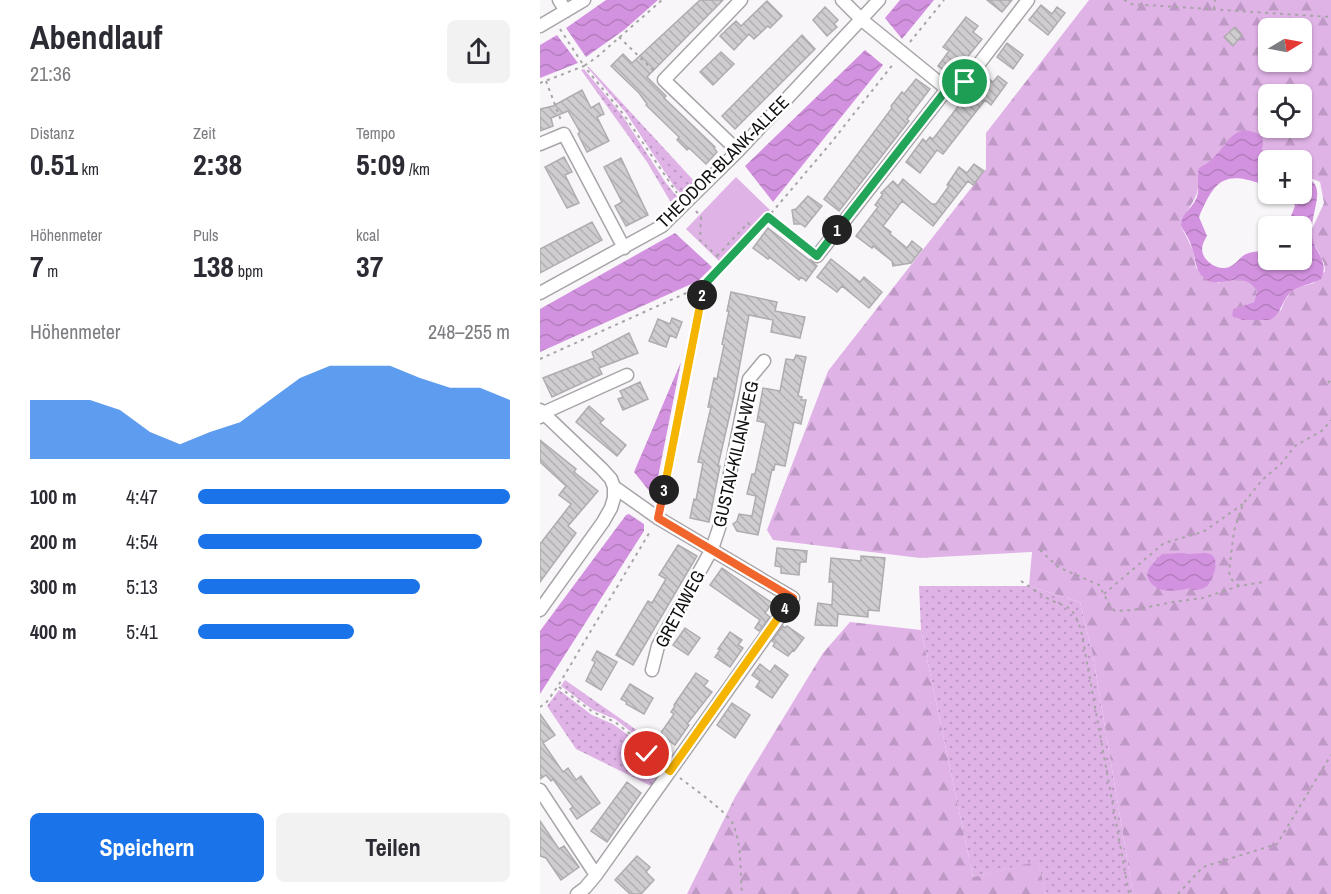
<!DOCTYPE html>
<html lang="de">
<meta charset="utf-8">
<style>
:root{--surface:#fff;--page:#f2f2f3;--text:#2b2b33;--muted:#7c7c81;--accent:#1a73e8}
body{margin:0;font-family:"Archivo Narrow",sans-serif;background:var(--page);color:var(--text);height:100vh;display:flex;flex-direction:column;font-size:22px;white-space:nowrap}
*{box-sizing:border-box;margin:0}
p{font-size:20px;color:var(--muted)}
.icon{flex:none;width:33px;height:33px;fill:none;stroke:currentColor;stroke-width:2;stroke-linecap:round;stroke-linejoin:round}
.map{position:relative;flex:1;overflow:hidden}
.sheet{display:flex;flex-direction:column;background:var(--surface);width:540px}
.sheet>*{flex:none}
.needle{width:39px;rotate:80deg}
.fabs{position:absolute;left:718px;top:18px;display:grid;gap:12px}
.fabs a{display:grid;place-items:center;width:54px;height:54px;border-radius:9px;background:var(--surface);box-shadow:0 2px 4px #0004;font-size:30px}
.pin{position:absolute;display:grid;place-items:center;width:51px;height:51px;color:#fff;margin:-26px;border:3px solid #fff;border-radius:50%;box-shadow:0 2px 6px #0007}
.km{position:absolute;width:30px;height:30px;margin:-15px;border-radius:50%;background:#222;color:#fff;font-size:16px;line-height:30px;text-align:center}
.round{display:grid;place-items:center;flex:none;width:63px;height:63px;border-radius:9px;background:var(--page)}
.head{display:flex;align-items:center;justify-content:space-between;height:102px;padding:0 30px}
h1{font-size:33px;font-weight:800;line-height:45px}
.figures{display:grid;grid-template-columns:repeat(3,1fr);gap:9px;height:102px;padding:6px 30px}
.figures div{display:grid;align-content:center}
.figures b{font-size:30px;font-weight:800}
.figures small{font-size:16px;font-weight:400}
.figures p{font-size:16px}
.chart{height:168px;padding:12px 30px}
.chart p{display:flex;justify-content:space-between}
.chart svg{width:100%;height:108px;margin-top:6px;fill:var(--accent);opacity:.7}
.button{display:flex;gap:12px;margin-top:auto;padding:12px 30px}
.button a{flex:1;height:69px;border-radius:9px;background:var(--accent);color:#fff;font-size:24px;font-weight:800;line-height:69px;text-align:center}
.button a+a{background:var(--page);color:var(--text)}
ul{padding:0 30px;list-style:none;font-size:20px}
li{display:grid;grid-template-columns:96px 72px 1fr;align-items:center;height:45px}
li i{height:15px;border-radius:8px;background:var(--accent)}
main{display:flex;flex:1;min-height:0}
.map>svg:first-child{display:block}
.grass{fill:url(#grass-dots)}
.forest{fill:url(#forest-firs);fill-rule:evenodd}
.park{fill:#e0b3e7}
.water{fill:url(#water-waves)}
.building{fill:url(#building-back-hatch);stroke:#afacaf;stroke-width:1.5}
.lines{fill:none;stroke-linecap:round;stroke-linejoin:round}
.street-casing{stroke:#a8a5a9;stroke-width:15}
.path{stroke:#a7a4a7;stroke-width:2;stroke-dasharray:3 4.5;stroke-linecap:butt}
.street{stroke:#fff;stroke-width:12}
.split-1-casing{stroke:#fff;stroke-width:12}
.split-2-casing{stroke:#fff;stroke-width:12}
.split-3-casing{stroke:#fff;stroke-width:12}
.split-4-casing{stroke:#fff;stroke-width:12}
.split-5-casing{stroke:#fff;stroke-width:12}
.split-1{stroke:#22a559;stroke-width:8}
.split-2{stroke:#22a559;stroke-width:8}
.split-3{stroke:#f5b400;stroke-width:8}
.split-4{stroke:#f0652b;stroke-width:8}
.split-5{stroke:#f5b400;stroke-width:8}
.labels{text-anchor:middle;stroke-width:5;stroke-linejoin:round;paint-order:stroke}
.street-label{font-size:18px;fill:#100f10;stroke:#fff}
</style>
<main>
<section class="sheet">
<div class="head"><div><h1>Abendlauf</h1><p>21:36</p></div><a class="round"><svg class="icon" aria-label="share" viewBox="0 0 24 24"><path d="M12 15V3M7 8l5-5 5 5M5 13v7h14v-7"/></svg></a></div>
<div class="figures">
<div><p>Distanz</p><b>0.51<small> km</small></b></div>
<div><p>Zeit</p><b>2:38</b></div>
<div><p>Tempo</p><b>5:09<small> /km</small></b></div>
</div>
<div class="figures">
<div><p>Höhenmeter</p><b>7<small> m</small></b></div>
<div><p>Puls</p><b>138<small> bpm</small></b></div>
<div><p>kcal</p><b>37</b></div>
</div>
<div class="chart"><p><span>Höhenmeter</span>248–255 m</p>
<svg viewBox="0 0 160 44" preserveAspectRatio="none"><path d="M0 44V20L10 20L20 20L30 24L40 33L50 38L60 33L70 29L80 20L90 11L100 6L110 6L120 6L130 11L140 15L150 15L160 20V44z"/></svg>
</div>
<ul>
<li><b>100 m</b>4:47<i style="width:100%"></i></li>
<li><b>200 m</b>4:54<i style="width:91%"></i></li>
<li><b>300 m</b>5:13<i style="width:71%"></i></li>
<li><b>400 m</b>5:41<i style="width:50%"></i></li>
</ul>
<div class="button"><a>Speichern</a><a>Teilen</a></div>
</section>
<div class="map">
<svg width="791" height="894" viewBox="0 0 791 894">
<defs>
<pattern id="grass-dots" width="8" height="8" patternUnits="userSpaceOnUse" patternTransform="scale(1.5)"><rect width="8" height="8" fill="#e0b3e7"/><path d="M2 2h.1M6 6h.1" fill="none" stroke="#bf99c5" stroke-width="1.8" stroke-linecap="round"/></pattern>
<pattern id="forest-firs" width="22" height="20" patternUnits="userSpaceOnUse" patternTransform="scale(1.5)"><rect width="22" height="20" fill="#e0b3e7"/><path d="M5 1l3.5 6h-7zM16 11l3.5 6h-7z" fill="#bf99c5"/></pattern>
<pattern id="water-waves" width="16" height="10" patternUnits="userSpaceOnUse" patternTransform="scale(1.5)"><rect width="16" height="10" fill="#d392df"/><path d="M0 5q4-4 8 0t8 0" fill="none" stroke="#b47dbe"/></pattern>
<pattern id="building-back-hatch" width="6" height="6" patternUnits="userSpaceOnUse" patternTransform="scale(1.5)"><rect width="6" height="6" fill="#cfcdd0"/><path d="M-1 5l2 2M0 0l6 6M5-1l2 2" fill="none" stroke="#b1afb2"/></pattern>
</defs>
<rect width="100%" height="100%" fill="#f9f6fa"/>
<path class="grass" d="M47,67H49L156,183L143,195L136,189L86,113Z
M44,69L82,115L126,183L139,199L133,206L107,162L41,70Z
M379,586H489L540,602L553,656L593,894H506L498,862L433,877L381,630Z
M25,680L134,756L128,766L109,752L90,731L75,719L53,710L21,686Z
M19,690L52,715L73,724L88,735L107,757L125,770L113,787L36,749L7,706Z"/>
<path class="forest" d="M549,0H791V894H593L553,656L540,602L489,586L492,552L380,558L233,540L227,530L288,371L446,169V133ZM729,28H762V62H729ZM729,94H762V128H729ZM687,141L723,146C721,157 720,164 729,170V160H762V178L773,179L780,182L784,203L772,229V239L784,263L785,271L774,283L756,288L751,292L745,300L741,310L712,320L696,318L692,313L698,308L714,302L717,291C706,276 694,278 678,283L656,268L653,250L641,226C647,203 661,202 658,174L676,156Z
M310,622L381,630L433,877L498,861L506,894H147L195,797L283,653Z"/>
<path class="park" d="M196,177L230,210L181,263L146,229Z"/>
<path class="water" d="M66,0H118L84,30L46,57L26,28Z
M360,0H394L362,39L345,18Z
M17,35L38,63L0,78V45Z
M325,50L343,65L233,202L205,166Z
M704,130C740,135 710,154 729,170V191L723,188L721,184C683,170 674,182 659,217L667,236C662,244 660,250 665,258C671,266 682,271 691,266C697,263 700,257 706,254C714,251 721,252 729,248V260H762V226H747L755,206L752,199L742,194H762V178C791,181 769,214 772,235C774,253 790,260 781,279C771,285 758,285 750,293C741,302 742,313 730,320H703L693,317L692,313L694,309L714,302L717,291C699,266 679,293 663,277C655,269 656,261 653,251C651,242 646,234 641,226C641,214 649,211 655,201C661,191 656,179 659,168C665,165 671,161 675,156C685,146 689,134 704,130Z
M135,233L172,267L158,281L0,352V309Z
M141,362L114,497L94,472Z
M89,514L104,524V531L0,694V631L86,515Z
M643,553C652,556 664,550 672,555C680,561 673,580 667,586C663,589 658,590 653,590L650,588C634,592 612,594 607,575L609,568L622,554Z"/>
<path class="building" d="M160,0H183L107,77L126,96L124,98L175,147L174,148L177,152L166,164L149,148L147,150L137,140L139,137L106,105L107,104L99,93L71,66L83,54L92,63Z
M447,0H472L462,12Z
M227,1L242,16L230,28L228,26L214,39L209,34L194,50L180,36L196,21L201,26Z
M501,5L512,14L517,7L525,13L508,35L489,20Z
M285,7L298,20L294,24L297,27L287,36L273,20Z
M426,17L438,26L433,32L442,39L412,76L398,66L409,51L403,47Z
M695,27L702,35L693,46L684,37Z
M262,35L275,49L195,129L182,116Z
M467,43L483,55L473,69L457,57Z
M181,52L194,64L173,85L160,72Z
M443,74L453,82L458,76L467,83L451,105L445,100L403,154L397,150L380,173L366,162L383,139L386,142L390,137L393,139Z
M376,79L390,89L367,119L369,121L299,211L284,199L352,108L351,106L362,92L364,94Z
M42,90L51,108L59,103L64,114L57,117L69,141L47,152L38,134L40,132L28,111L11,118L13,126L0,131V109L13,106Z
M24,157L32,172L25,175L39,203L27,208L5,167Z
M81,158L108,215L86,226L75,206L82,202L64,167Z
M434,164L444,171L433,185L428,181L393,226L362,201L343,226L351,232L350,234L367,248L372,241L382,249L371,263L353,266L352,261L333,246L332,248L316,236L338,207L335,205L343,194L341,193L353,181L358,186L363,179L392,204H396L409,186L407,185L419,167L427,173Z
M268,196L282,206L265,227L261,224H254L252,210L256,209Z
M52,222L62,240L0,273V249Z
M228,228L277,266L266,281L261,277L259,280L229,257L228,259L213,248Z
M291,259L320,282L324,277L342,292L329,308L302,286L297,292L277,277Z
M191,292L237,302L235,311L265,317L260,338L231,332L233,320L209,315L194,396L178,466H180L169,522L150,518L154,499L156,500L163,463L158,462L171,407H168L174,378L177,379L184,345L182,344L189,311H187Z
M132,318L142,322L136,338L130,335L126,347L109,341L118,319L130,324Z
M89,333L98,353L59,368L62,374L12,397L3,378L54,358L52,352Z
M256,355L266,357L258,396L262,397L261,400H266L261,424L254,422L245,466L235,464L234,470L232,469L218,535L197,531L193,524L197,521L199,514L212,516L216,496L207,494L212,474H215L226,423L217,421L223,388L240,391L246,359L254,360Z
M100,382L108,399L83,410L78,399L83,397L80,391Z
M49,406L64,419L60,423L86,445L77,456L36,422Z
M0,440L36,469L34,472L58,491L28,526L36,533L0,582V544L31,504L19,495L26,486L0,462Z
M138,545L157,556L93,665L76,655L108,601L112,603L126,579L119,575Z
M237,548L267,551L266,562H260L259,575L241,573V567L235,566Z
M321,556L345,558L339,611L328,610V617L298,614L297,626L275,625L278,603L292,605L293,582H289L291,558L321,561Z
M182,568L232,603L225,613L230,617L219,631L215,628L220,620L170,585Z
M243,626L245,628L247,626L264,638L254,651L253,650L248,656L233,646L235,643L232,641Z
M145,628L160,638L148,655L133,645Z
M190,632L202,640L198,645L203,648L190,667L175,657L180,650L178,649Z
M57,651L77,662L61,690L46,681L55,662L52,660Z
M220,664L230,672L235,665L248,675L232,698L216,687L220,681L212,675Z
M156,673L168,681L164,686L172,692L147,724L149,725L135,745L120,734L134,714L131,712L135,706L134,705Z
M90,684L113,698L104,714L86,704L87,702L81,699Z
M192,703L210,715L195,738L177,725Z
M0,714L15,735L3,743L23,772L28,768L36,780L41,776L60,803L37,819L30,809L33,807L13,779L11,781L6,775L0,779Z
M87,782L101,793L67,842L51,831Z
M0,821L19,849L24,846L39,867L21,880L6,858L0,856Z
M97,856L110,867L106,872L114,880L101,894H90L75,880Z"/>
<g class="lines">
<g class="street-casing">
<path id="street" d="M19,0L26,11
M302,0L322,20L407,89
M0,26L44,0
M0,144L24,134L84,248
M198,151L124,80L201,0
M277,256L407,89L425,82L488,0
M0,293L122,226L198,151L339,0
M0,410L62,469L71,479L74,487V498L71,508L63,522L0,610
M0,417L3,413L87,375
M112,670L118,646L172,549L179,528L209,379L224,361
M0,790L56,875
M37,894L45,888L56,875L253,598L118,518L74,487"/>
</g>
<path class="path" d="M584,0L591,4L791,17
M674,9L675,0
M20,29L44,66L57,57L122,0
M79,37L114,71
M370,42L404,0
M6,81L22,123
M0,83L44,66L84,115L137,193
M726,193L729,181
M156,211L161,217L160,240L184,263
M228,217L268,249
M177,256L208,223L214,229
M0,359L164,285
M788,383L791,380
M121,505L164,285L228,217L290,144L354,63
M500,550L518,567L559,585L570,606L575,611L593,610L633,602L663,598L699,586L723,582
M481,581C489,586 497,592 505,597C528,610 531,601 541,630L589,894
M699,586L691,579L689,572L694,531L703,504L722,480L741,464L755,446L783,430L791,420
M564,594L624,543L663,532L703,504
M19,687L53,712L75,722L89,733L107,754L121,764
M0,707L6,703L18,686L111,530
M140,778C153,788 186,811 193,824C202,845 200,872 202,894
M638,894L663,867L737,844L791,755"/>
<use href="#street" class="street"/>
</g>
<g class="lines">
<g class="split-1-casing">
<path id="split-1" d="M297,230L407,89L425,82"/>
</g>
<g class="split-2-casing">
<path id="split-2" d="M162,295L164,285L228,217L277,256L297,230"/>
</g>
<g class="split-3-casing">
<path id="split-3" d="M124,490L162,295"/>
</g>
<g class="split-4-casing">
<path id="split-4" d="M124,490L118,518L253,598L245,608"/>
</g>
<g class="split-5-casing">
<path id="split-5" d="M107,754L130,771L245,608"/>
</g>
<use href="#split-1" class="split-1"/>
<use href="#split-2" class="split-2"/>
<use href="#split-3" class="split-3"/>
<use href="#split-4" class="split-4"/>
<use href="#split-5" class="split-5"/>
</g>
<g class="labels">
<g class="street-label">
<text transform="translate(183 162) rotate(-45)" y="6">THEODOR-BLANK-ALLEE</text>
<text transform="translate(196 454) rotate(-77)" y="6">GUSTAV-KILIAN-WEG</text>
<text transform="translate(140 609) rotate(-62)" y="6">GRETAWEG</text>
</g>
</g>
</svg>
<div class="fabs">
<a><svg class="needle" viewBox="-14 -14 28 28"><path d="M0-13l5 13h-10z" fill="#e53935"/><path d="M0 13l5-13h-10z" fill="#7c7c81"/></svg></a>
<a><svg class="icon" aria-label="locate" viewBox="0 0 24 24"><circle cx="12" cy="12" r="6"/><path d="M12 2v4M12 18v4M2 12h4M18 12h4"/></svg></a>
<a>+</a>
<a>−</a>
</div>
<div class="pin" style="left:425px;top:82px;background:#1e9e55"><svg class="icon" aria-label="arrive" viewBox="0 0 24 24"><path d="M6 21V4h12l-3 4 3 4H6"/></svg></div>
<div class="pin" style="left:107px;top:754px;background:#d93025"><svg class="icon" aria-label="check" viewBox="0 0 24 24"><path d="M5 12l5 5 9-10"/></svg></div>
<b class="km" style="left:297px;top:230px">1</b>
<b class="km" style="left:162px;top:295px">2</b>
<b class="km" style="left:124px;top:490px">3</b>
<b class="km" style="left:245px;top:608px">4</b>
</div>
</main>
